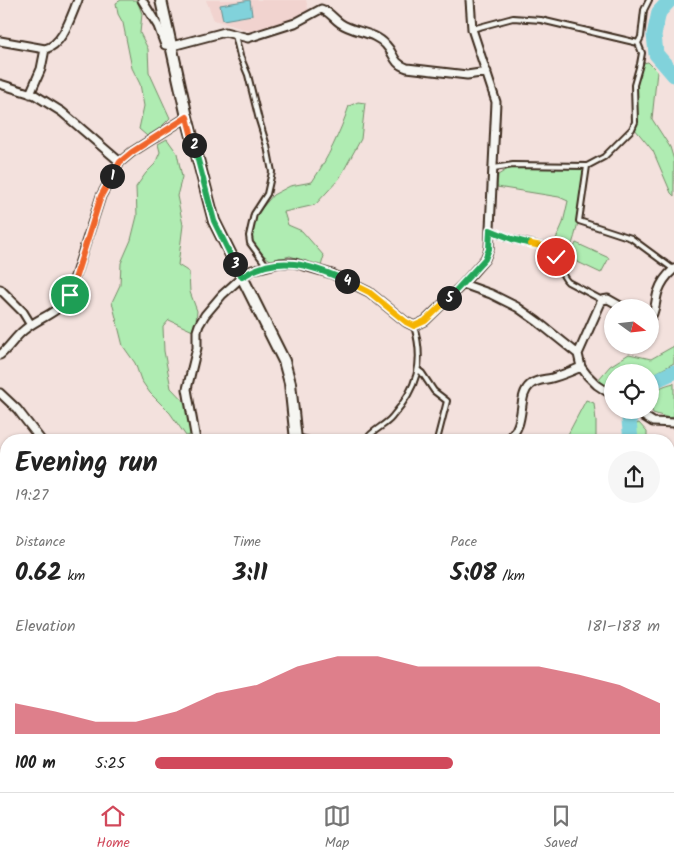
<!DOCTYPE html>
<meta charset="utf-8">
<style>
:root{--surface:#fff;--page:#f6f6f6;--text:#222;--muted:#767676;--line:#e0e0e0;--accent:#d1495b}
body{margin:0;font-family:Kalam,sans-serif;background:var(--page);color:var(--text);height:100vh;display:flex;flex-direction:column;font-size:19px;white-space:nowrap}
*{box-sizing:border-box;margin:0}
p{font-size:16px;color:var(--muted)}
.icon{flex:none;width:28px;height:28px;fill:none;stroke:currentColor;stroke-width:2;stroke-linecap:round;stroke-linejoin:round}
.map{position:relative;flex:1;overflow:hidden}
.side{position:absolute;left:0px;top:434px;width:675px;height:359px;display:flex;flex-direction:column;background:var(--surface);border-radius:20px 20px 0 0;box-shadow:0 1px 4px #0004}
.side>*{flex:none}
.needle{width:32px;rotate:105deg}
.fabs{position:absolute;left:604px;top:299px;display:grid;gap:10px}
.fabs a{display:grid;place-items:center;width:55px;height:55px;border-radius:50%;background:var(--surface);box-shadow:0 1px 4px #0004;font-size:25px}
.pin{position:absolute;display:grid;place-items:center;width:42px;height:42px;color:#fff;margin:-21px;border:2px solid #fff;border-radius:50%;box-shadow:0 1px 5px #0007}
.km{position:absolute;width:25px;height:25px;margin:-12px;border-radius:50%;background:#222;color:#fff;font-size:14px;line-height:25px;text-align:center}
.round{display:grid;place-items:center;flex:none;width:52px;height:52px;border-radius:26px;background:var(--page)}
.head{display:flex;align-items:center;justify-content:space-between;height:85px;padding:0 15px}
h1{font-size:28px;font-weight:700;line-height:38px}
.metrics{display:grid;grid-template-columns:repeat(3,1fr);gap:8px;height:85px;padding:5px 15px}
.metrics div{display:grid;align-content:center}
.metrics b{font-size:25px;font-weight:700}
.metrics small{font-size:14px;font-weight:400}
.metrics p{font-size:14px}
.chart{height:140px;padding:10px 15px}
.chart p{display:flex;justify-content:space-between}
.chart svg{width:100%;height:90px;margin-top:5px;fill:var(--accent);opacity:.7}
ul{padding:0 15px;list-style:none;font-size:16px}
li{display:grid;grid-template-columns:80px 60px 1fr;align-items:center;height:38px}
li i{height:12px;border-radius:6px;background:var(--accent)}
.tabs{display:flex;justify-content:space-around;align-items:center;height:70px;border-top:1px solid var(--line);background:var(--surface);font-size:14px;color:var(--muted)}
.tabs a{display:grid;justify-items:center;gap:2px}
.tabs .on{color:var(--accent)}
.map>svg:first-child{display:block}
.built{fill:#f1d3cf}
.green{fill:#afecb2;stroke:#758b68}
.water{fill:#81d2db;stroke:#658f8f}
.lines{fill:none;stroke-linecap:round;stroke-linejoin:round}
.river{stroke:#81d2db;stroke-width:15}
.lane-casing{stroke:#3b2a1e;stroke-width:8}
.street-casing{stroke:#3b2a1e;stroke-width:11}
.secondary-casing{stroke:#3b2a1e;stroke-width:14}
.lane{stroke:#f6f6f2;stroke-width:4}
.street{stroke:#f6f6f2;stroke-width:7}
.secondary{stroke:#f6f6f2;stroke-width:10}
.split-1-casing{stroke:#fff;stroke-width:10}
.split-2-casing{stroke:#fff;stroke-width:10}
.split-3-casing{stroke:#fff;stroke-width:10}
.split-4-casing{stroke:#fff;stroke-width:10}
.split-5-casing{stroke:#fff;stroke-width:10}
.split-6-casing{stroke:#fff;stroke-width:10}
.split-7-casing{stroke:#fff;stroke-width:10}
.split-1{stroke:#f0652b;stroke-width:6}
.split-2{stroke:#f0652b;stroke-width:6}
.split-3{stroke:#22a559;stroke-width:6}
.split-4{stroke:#22a559;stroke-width:6}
.split-5{stroke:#f5b400;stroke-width:6}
.split-6{stroke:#22a559;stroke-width:6}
.split-7{stroke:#f5b400;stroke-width:6}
</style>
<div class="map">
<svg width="674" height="792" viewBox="0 0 674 792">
<rect width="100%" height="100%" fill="#f3e1dd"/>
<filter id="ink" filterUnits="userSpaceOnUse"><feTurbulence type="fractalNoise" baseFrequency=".02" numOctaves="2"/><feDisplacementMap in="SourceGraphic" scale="10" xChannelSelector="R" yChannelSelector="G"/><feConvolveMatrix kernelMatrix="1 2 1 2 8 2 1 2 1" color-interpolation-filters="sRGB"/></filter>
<g filter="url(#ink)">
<path class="built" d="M206,0H306L310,17L256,33L214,20Z"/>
<path class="green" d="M121,0H137L142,14L140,33L148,49L149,72L170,118L157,131L147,136L139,129L144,106L140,84L132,68L123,23L118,14L116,3Z
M648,62L657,71L652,119L670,147L674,160V196L671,193L653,151L635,129L637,119L636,86L643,63Z
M358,102L365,103L361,139L339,179L315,205L284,212L288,225L302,231L324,256L321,266L290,256L272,261L263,255L252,241L253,225L256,215L273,195L290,186L312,182C328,158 340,133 349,106Z
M167,139L177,153L182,177L177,196L183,225L178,265L189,272L190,292L197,311L195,332L169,320L163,327L164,351L171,388L189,407L196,421L191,435L186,436L170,413L150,393L141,380L135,363L123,346L112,302L120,285L121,263L131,240L137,216L136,187L146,173L155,164L160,152L158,144Z
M511,167L584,168C581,196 580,241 562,262L552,248L563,223L568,201L559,197L497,187L498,175Z
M576,243L609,258L601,273L569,258Z
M674,346V363L650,376V372H612V391L598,380L610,366L629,354L651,359Z
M674,383V417L669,418L653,413C645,394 657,387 674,383Z
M586,400L594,403L596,421V440H565Z
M639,423L647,432V440H635L634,425Z"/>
<path class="water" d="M250,0L252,15L223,20L220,5Z"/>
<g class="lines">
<path class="river" d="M670,0L659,12L654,35L655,44L656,54L674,75
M650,383L674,372
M631,440L629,421L632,410
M669,618H674"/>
<g class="lane-casing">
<path id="lane" d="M472,29L513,18L541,20L638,43L641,37L644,10L649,0
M235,35L240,56L248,75L259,120L267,146L272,172L267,194L254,214L249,236L250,243L267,266
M587,166L579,221L631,238L673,269
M494,168L513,165L587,166L604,157L632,129L635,122L634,85L640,64L642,53L638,43
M490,230L512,239L547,247C560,255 558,273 568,282L602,300
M418,370L422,373L434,391L447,401L437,440
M296,437L309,440
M366,440C372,430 385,426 392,417C417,388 425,363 414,326
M669,633H674"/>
</g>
<g class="street-casing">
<path id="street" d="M142,0L158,26L165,45L172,46L225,32L248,38L295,23L321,9C329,11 333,18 340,23C354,33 374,31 386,45C395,54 392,63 407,68L467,75L487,72
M0,41L45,49L41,69L30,94
M45,49C63,45 71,16 78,0
M0,84L35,95L62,112L120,162
M463,284L491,294L517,307L538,322L578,354L581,367L587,375L597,385L612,395
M0,289L23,312L31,325
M650,319C656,312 655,301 658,292C661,283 667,275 674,269
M578,354L602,300L608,299L624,308
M0,355C9,348 15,337 24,330C41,316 57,315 69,295L101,196L120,162L132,152L187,117
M0,393L17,409L41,440
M634,410L653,422L674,423
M196,440L187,389L197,348V331L199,325L205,315L222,295L242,277L252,270L280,263H294L332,274L369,292L406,322L414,326L425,321L463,284L485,259L489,249L496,102L472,29L470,0
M507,440C528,425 516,397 530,385C537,379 545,380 552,378C562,375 572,371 581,367
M0,498L6,500
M0,661L6,660
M0,774L3,792
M121,786L125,792
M419,786V792
M571,786L573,792
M36,792L39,786
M164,792L168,786"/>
</g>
<g class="secondary-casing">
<path id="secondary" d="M161,0L187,117L214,221L284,361L290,383L296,440
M325,786L327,792"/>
</g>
<use href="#lane" class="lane"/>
<use href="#street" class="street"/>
<use href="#secondary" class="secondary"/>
</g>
</g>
<g class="lines" filter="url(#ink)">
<g class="split-1-casing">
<path id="split-1" d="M70,295L101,196L112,176"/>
</g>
<g class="split-2-casing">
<path id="split-2" d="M112,176L120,162L132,152L187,117L194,145"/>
</g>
<g class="split-3-casing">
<path id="split-3" d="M194,145L214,221L235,264"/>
</g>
<g class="split-4-casing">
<path id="split-4" d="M235,264L242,277C278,253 311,265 347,281"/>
</g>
<g class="split-5-casing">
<path id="split-5" d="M347,281L369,292L406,322L414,326L425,321L449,298"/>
</g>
<g class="split-6-casing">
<path id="split-6" d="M449,298L485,259L489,249L490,230L512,239L531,244"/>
</g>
<g class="split-7-casing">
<path id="split-7" d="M531,244L548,247L556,257"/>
</g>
<use href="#split-1" class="split-1"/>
<use href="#split-2" class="split-2"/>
<use href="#split-3" class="split-3"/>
<use href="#split-4" class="split-4"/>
<use href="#split-5" class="split-5"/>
<use href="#split-6" class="split-6"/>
<use href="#split-7" class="split-7"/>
</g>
</svg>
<div class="fabs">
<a><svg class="needle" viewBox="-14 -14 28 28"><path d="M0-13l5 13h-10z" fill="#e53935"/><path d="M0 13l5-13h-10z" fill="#767676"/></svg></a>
<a><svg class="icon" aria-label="locate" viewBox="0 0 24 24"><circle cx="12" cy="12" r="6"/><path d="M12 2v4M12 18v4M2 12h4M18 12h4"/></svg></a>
</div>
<div class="pin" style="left:70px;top:295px;background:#1e9e55"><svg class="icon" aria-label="arrive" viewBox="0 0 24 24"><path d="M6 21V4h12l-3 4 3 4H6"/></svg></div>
<div class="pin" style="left:556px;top:257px;background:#d93025"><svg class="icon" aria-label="check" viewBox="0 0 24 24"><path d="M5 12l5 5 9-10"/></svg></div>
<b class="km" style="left:112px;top:176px">1</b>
<b class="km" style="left:194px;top:145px">2</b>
<b class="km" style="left:235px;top:264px">3</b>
<b class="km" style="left:347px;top:281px">4</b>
<b class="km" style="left:449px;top:298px">5</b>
<section class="side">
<div class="head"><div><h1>Evening run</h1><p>19:27</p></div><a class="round"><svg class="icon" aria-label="share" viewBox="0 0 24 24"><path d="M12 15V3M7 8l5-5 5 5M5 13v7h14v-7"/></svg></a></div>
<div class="metrics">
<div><p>Distance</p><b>0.62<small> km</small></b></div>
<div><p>Time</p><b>3:11</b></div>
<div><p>Pace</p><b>5:08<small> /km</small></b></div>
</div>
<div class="chart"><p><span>Elevation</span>181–188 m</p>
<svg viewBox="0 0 160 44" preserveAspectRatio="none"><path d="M0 44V29L10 33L20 38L30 38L40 33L50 24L60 20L70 11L80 6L90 6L100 11L110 11L120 11L130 11L140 15L150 20L160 29V44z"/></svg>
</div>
<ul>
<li><b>100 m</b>5:25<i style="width:59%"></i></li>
</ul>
</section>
</div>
<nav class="tabs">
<a class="on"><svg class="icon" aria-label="home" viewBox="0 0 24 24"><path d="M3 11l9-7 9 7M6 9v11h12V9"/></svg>Home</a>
<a><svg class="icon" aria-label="map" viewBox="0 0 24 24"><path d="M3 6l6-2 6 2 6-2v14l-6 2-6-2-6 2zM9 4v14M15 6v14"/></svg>Map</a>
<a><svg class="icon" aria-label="saved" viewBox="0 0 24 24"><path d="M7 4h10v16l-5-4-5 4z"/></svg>Saved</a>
</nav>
